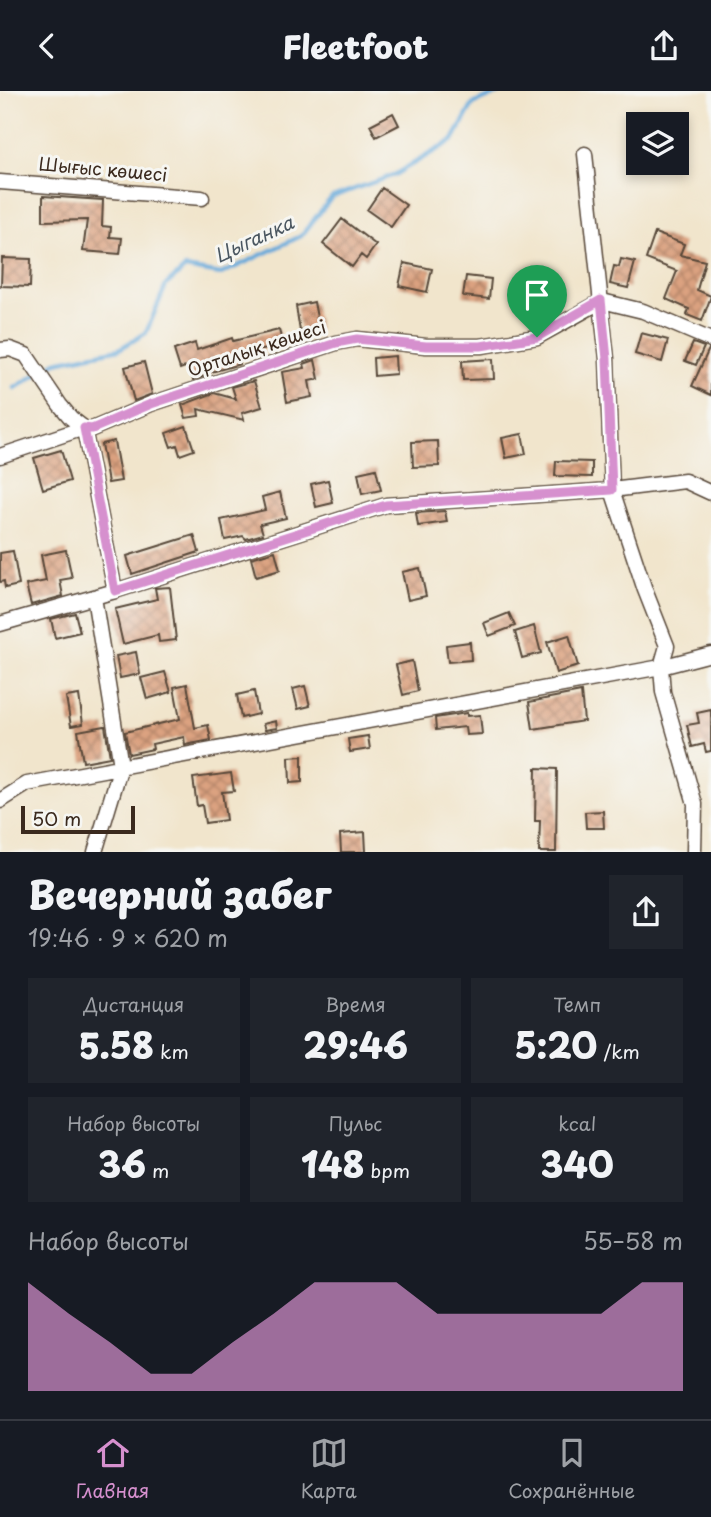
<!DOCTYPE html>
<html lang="ru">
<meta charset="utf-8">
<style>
:root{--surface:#171b24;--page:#20242c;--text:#f1f3f6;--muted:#9ea1a6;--line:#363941;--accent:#d690ce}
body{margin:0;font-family:"Playpen Sans",sans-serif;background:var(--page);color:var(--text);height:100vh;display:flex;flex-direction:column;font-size:26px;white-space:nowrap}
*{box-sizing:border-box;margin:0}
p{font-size:23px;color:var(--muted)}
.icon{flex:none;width:38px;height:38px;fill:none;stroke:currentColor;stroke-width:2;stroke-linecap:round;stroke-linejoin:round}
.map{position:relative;height:761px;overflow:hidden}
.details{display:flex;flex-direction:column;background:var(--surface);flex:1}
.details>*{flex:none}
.fabs{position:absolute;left:626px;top:21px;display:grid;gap:14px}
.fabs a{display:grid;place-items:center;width:63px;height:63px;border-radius:0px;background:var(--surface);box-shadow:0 4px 10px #0003;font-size:35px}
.scale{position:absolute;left:21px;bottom:18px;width:114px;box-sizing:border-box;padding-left:7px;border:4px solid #3b2a1e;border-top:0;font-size:19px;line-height:24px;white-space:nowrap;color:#3b2a1e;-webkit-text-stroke:5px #f6f6f2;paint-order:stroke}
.pin{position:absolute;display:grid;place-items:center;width:60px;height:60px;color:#fff;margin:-72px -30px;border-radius:50% 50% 50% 0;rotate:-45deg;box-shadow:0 0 7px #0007}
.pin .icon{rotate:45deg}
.round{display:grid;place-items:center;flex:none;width:74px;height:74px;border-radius:0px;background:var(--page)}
.head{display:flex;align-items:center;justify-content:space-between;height:119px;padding:0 28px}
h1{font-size:38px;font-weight:800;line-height:52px}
.metrics{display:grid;grid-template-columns:repeat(3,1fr);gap:10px;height:119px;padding:7px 28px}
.metrics div{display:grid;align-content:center;border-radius:0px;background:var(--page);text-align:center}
.metrics b{font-size:35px;font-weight:800}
.metrics small{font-size:19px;font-weight:400}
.metrics p{font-size:19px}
.chart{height:196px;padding:14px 28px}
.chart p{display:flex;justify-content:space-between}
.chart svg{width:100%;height:126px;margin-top:7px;fill:var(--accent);opacity:.7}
header{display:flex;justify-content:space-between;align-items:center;height:91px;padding:0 28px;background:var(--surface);font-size:32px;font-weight:800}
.tab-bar{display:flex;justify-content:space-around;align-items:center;height:98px;border-top:2px solid var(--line);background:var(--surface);font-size:19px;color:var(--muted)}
.tab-bar a{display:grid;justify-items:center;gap:4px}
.tab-bar .active{color:var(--accent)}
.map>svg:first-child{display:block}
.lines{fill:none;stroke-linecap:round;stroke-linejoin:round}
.stream{stroke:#65a9da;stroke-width:4.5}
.building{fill:url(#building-cross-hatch)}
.minor-casing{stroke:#564638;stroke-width:17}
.minor{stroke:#fff;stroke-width:14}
.route-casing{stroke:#fff;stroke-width:14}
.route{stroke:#d690ce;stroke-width:9}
.labels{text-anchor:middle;stroke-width:6;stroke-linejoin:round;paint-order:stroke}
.street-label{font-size:18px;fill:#3b2a1e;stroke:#f6f6f2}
.water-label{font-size:19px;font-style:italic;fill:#4a5660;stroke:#f6f6f2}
</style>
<header><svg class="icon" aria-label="back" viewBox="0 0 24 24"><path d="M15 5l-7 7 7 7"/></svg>Fleetfoot<svg class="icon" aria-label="share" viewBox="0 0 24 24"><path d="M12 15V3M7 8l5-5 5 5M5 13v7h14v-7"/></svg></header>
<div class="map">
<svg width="711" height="761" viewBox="0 0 711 761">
<defs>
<pattern id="building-cross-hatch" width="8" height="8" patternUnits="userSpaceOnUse" patternTransform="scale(1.75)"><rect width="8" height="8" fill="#dba280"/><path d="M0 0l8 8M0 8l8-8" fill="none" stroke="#b38468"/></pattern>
</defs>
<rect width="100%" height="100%" fill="#f6f6f2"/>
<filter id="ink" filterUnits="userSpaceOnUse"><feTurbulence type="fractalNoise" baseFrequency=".0143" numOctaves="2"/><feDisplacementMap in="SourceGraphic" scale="14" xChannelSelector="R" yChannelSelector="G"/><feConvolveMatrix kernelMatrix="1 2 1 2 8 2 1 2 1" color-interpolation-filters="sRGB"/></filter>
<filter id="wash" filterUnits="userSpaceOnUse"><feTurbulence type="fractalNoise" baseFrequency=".00686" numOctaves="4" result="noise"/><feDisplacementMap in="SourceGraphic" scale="28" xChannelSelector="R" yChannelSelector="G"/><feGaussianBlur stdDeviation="1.57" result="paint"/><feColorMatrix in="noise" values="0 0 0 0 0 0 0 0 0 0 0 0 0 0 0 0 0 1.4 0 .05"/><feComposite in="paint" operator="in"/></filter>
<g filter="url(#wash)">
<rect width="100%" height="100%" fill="#f1e5cc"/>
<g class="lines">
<path class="stream" d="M15,297L56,271L119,258L146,242L166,194L185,177L221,183L301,145L332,106L394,84L453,49L473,13L504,0"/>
</g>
<g id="blocks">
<path class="building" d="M393,22L399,34L376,46L370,34Z
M382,97L406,114L391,136L367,119Z
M43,105L103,109L102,135L111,136L110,146L122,147L120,163L83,160L87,129L43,130Z
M342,128L376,154L366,168L361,164L352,176L323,153Z
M655,142L684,153L680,164L705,170L697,199L711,205L702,230L687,224L689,218L666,208L677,180L646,168Z
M2,167L31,168L30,196L1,195Z
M621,168L635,171L628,197L610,193L614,175L619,176Z
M404,172L432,178L427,201L399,195Z
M466,185L491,188L489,208L463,205Z
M314,211L319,237L300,240L296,215Z
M279,239L283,254L238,265L240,273L204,283L205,285L193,289L188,275L180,278L174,259L195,252L197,259L232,247L233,250Z
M641,242L668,249L662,271L635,263Z
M693,252L704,256L696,274L685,270Z
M709,258H711V304L692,295Z
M395,265L396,283L374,285L373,267Z
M493,268L494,288L463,289L462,270Z
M315,269L319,288L309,290L312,306L287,311L282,281L305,277L304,273Z
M144,271L152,303L134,310L125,276Z
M254,290L262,316L242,322L244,329L198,318L199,325L186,327L182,314L214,302L236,308L232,296Z
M186,335L194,359L180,364L177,354L171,356L166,342Z
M522,343L526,363L506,367L502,347Z
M114,350L121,390L108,392L101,353Z
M438,350L439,375L413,376L412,351Z
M61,359L70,390L43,398L34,367Z
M556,370L592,371V386L555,385Z
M376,378L381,399L362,403L358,382Z
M328,389L333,412L316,416L311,393Z
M280,401L286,427L260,433L263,443L246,448L243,445L225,449L221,429L265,419L262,406Z
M445,420L447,431L418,435L416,422Z
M194,444L199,461L132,483L127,465Z
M66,459L72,487L60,489L63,505L31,514L26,494L46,490L41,464Z
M13,460L19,494L5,497L4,490L0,491V462Z
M275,460L280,479L256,486L251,467Z
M420,477L426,505L408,509L402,481Z
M170,496L176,549L159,551L158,544L123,553L115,518L157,508L155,497Z
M75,522L80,541L55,547L51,528Z
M509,522L515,535L489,545L484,532Z
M534,535L541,562L522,567L515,541Z
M569,544L578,575L556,582L547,551Z
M470,551L471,569L448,571L446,554Z
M136,561L140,583L120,587L116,565Z
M412,570L418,600L403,604L396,574Z
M165,581L171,601L147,608L141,587Z
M187,593L195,637L208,634L211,649L185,654L184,646L152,653L153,658L129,663L125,641L180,628L174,596Z
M305,595L310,615L298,618L293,598Z
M254,600L258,623L241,627L237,604Z
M581,601L584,630L533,638L529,611Z
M79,604L83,633L71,635L66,606Z
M711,619V660L706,661L704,653L692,656L687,634L699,632L697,622Z
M467,622V625L480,624L482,643L466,644L465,636L436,639L435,627Z
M276,630L277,637L265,639L263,633Z
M105,635L110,666L83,671L78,640Z
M368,645L370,658L350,661L348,648Z
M302,665V691L290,692L289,666Z
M536,677L557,678L556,761H539L540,730H535Z
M231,682L234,700L222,701L226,729L205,732L202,714L197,715L193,687Z
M603,720L604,737H586L585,721Z
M365,741L366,761H341L340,743Z"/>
</g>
</g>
<g filter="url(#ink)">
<use href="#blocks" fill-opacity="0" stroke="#564638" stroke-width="2"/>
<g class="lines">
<g class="minor-casing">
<path id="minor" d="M585,63L607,268L612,399L645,499L667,555L661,576L663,601L695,713L694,761
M0,91L202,107
M602,210L643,220L711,249
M0,259L10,258L26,264L60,314L71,327L84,337
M84,337L115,500
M0,365L84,337L92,338L151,313L336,252L357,248L426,255H481L537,246L602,210
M94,506L121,675L95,761
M0,533L115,500L386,414L612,399L685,390L711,402
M0,710L27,693L661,576L711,563"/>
</g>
<use href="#minor" class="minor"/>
</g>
</g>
<g class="lines" filter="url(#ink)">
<g class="route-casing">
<path id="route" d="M601,209L607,268L612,399L386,414L115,500L84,337L92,338L151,313L336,252L357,248L426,255H481L537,246Z"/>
</g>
<use href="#route" class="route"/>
</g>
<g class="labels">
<g class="street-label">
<text transform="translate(103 79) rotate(5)" y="6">Шығыс көшесі</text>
<text transform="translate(257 258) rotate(-18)" y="6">Орталық көшесі</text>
</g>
<g class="water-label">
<text transform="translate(254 148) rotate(-25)" y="7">Цыганка</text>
</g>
</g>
</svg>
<div class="fabs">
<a><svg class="icon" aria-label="layers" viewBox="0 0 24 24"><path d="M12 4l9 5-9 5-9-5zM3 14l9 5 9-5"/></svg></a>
</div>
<div class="scale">50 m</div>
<div class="pin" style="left:537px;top:246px;background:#1e9e55"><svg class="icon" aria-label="arrive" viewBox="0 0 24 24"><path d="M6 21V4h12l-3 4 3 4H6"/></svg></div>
</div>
<section class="details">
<div class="head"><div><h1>Вечерний забег</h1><p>19:46 · 9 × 620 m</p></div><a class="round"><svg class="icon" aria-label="share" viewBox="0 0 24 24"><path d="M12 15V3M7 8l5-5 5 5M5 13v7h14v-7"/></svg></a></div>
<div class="metrics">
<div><p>Дистанция</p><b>5.58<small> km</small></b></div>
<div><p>Время</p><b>29:46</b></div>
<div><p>Темп</p><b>5:20<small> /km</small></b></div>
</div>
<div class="metrics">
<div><p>Набор высоты</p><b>36<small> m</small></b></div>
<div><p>Пульс</p><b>148<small> bpm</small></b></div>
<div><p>kcal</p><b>340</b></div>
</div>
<div class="chart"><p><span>Набор высоты</span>55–58 m</p>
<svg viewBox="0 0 160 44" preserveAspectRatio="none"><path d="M0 44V6L10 17L20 27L30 38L40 38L50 27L60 17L70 6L80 6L90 6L100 17L110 17L120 17L130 17L140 17L150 6L160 6V44z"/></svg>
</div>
</section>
<nav class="tab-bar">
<a class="active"><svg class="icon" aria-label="home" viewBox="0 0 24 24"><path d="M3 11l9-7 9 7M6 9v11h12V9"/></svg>Главная</a>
<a><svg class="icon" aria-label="map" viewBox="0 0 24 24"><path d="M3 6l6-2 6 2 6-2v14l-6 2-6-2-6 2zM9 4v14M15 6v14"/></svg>Карта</a>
<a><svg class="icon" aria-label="saved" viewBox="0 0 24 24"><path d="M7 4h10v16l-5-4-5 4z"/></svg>Сохранённые</a>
</nav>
